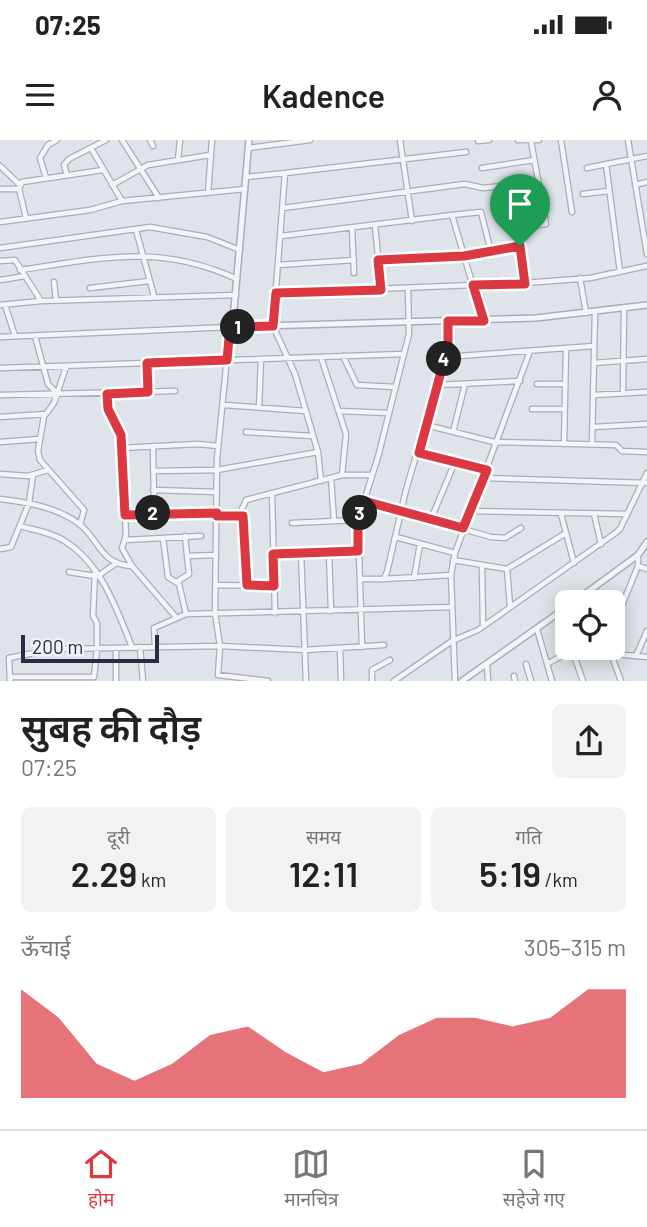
<!DOCTYPE html>
<html lang="hi">
<meta charset="utf-8">
<style>
:root{--surface:#fff;--page:#f2f2f2;--text:#222;--muted:#767676;--line:#e0e0e0;--accent:#db3841}
body{margin:0;font-family:Barlow,"Noto Sans Devanagari",sans-serif;background:var(--page);color:var(--text);height:100vh;display:flex;flex-direction:column;font-size:26px;white-space:nowrap}
*{box-sizing:border-box;margin:0}
p{font-size:23px;color:var(--muted)}
.icon{flex:none;width:38px;height:38px;fill:none;stroke:currentColor;stroke-width:2;stroke-linecap:round;stroke-linejoin:round}
.map{position:relative;height:541px;overflow:hidden}
.sheet{display:flex;flex-direction:column;background:var(--surface);flex:1}
.sheet>*{flex:none}
.buttons{position:absolute;left:555px;top:450px;display:grid;gap:14px}
.buttons a{display:grid;place-items:center;width:70px;height:70px;border-radius:10px;background:var(--surface);box-shadow:0 4px 18px #0003;font-size:35px}
.scale{position:absolute;left:21px;bottom:18px;width:138px;box-sizing:border-box;padding-left:7px;border:4px solid #272e43;border-top:0;font-size:19px;line-height:24px;white-space:nowrap;color:#272e43;-webkit-text-stroke:5px #eff2f7;paint-order:stroke}
.pin{position:absolute;display:grid;place-items:center;width:60px;height:60px;color:#fff;margin:-72px -30px;border-radius:50% 50% 50% 0;rotate:-45deg;box-shadow:0 0 7px #0007}
.pin .icon{rotate:45deg}
.km{position:absolute;width:35px;height:35px;margin:-18px;border-radius:50%;background:#222;color:#fff;font-size:19px;line-height:35px;text-align:center}
.round{display:grid;place-items:center;flex:none;width:74px;height:74px;border-radius:10px;background:var(--page)}
.headline{display:flex;align-items:center;justify-content:space-between;height:119px;padding:0 21px}
h1{font-size:38px;font-weight:600;line-height:52px}
.metrics{display:grid;grid-template-columns:repeat(3,1fr);gap:10px;height:119px;padding:7px 21px}
.metrics div{display:grid;align-content:center;border-radius:10px;background:var(--page);text-align:center}
.metrics b{font-size:35px;font-weight:600}
.metrics small{font-size:19px;font-weight:400}
.metrics p{font-size:19px}
.chart{height:196px;padding:14px 21px}
.chart p{display:flex;justify-content:space-between}
.chart svg{width:100%;height:126px;margin-top:7px;fill:var(--accent);opacity:.7}
.status{display:flex;justify-content:space-between;align-items:center;height:49px;padding:0 35px;background:var(--surface);direction:ltr}
.status svg{height:19px;fill:currentColor}
header{display:flex;justify-content:space-between;align-items:center;height:91px;padding:0 21px;background:var(--surface);font-size:32px;font-weight:600}
.dock{display:flex;justify-content:space-around;align-items:center;height:98px;border-top:2px solid var(--line);background:var(--surface);font-size:19px;color:var(--muted)}
.dock a{display:grid;justify-items:center;gap:4px}
.dock .active{color:var(--accent)}
.map>svg:first-child{display:block}
.lines{fill:none;stroke-linecap:round;stroke-linejoin:round}
.minor-casing{stroke:#a8adb8;stroke-width:7}
.tertiary-casing{stroke:#a8adb8;stroke-width:8}
.minor{stroke:#f3f4f8;stroke-width:4.5}
.tertiary{stroke:#f3f4f8;stroke-width:5}
.route-casing{stroke:#fff;stroke-width:14}
.route{stroke:#db3841;stroke-width:9}
</style>
<div class="status"><b>07:25</b><svg viewBox="0 0 49 12"><path d="M0 12V9h3v3zM5 12V6h3v6zM10 12V3h3v9zM15 12V0h3v12zM26 1h20v11H26zM47 4h2v5h-2z"/></svg></div>
<header><svg class="icon" aria-label="menu" viewBox="0 0 24 24"><path d="M4 6h16M4 12h16M4 18h16"/></svg>Kadence<svg class="icon" aria-label="person" viewBox="0 0 24 24"><circle cx="12" cy="8" r="4"/><path d="M4 21q1-7 8-7t8 7"/></svg></header>
<div class="map">
<svg width="647" height="541" viewBox="0 0 647 541">
<rect width="100%" height="100%" fill="#dfe3ea"/>
<g class="lines">
<g class="minor-casing">
<path id="minor" d="M122,0L159,58
M150,0L153,6
M400,0L412,81
M518,0H539
M561,0L572,72
M628,0L647,114
M478,1L489,0
M91,8L122,61
M248,8L310,0
M178,20L180,0
M606,24L620,132
M0,26L20,45
M482,28L534,20
M587,28L647,16
M285,33L466,12
M67,35L64,25L69,19L106,0
M246,37L285,33L273,186L295,234L318,312L321,341
M46,38L40,18L48,5L57,0
M112,45L148,25L210,15
M509,45L525,143
M635,45L647,42
M0,49H19
M208,53L212,0
M583,54L608,51
M283,68L465,44L483,48L537,42
M26,78L19,49L22,42L103,30
M0,82L90,70L122,61L245,49
M375,85L381,150
M517,88L546,84L531,1
M352,89L354,133
M136,90L154,156
M281,96L452,75
M0,108L150,87L207,97L240,110
M378,120L464,116L520,106
M0,121L15,120L41,161L236,155
M278,125L354,120
M20,130C102,118 159,103 237,139
M580,138L586,173
M0,140L25,136
M54,142L56,160
M90,148L149,141
M276,153L525,143L590,138L647,126
M0,165L41,161
M5,165L15,196
M483,180L452,75L481,72L491,112
M35,196L48,244L56,252
M0,197L230,187L217,319L215,473L220,506L218,535L268,541
M343,216L357,245L395,247
M321,217L346,294L342,335
M445,217L594,206
M147,223L148,252
M594,223L647,219
M0,228L404,214
M537,244H565
M437,245L520,241
M623,253L624,169
M107,254L108,269L121,295L126,395L122,408L132,426L175,476
M0,255L175,251
M594,255L647,252
M224,265L306,271
M259,267L261,219
M532,269H564
M340,271L388,273
M44,276L38,311L40,320L84,370L80,385
M0,277L46,274L54,263L66,227
M426,285L494,302L616,305L622,311L647,312
M593,287L647,284
M246,292L312,296
M453,292L465,244
M0,302L40,299
M564,304L566,209
M592,304L595,172
M153,306L154,361
M121,308L198,304L218,306
M419,313L487,330
M153,331L217,330L318,312
M0,334L28,336L48,330
M331,338L334,381
M484,338L647,343
M153,350L217,352
M272,353L275,473
M0,359C26,362 56,367 78,383C100,399 99,424 131,426
M364,361L491,397L505,398L521,388
M470,371L627,374
M561,374L574,423
M594,374L601,404
M125,375L217,373
M217,376H243
M431,379L455,322
M292,383L357,380
M20,386C34,390 54,393 66,402C102,425 117,470 132,507
M396,397L455,413
M163,398L168,437L179,444L186,474
M125,400L201,396
M0,409L11,407L29,363L33,335
M329,412L331,471
M301,413L306,541
M273,414L358,411
M187,416L216,415
M453,420L507,429
M638,426L647,429
M482,427L483,486
M69,432L95,436
M98,436L115,424
M414,438L420,404
M360,439H384L387,432L406,350L448,206V181
M384,439L451,435
M178,441L189,434L185,396
M216,445L274,446
M247,445L242,369L246,360L342,335H371
M510,466L507,429L566,393
M537,489L552,541
M612,490L638,426V415
M140,507L143,541
M155,507L154,488L186,474L452,467
M362,507L358,380L378,317L409,194L408,149
M116,508V541
M340,508L341,541
M611,514L621,541
M636,516L647,491
M487,524L488,541
M526,524L531,541
M547,524L574,509
M514,536L515,541
M11,537H94L97,509V483L93,476L95,433
M10,541L9,518L54,509L220,506L305,510L384,505
M372,541V530L390,520
M394,541L452,501L478,490L614,394L620,389L647,333
M455,541L451,435L455,413L530,211
M583,541L572,510L647,517"/>
</g>
<g class="tertiary-casing">
<path id="tertiary" d="M249,0L234,169L230,187L536,178L647,165
M574,462L638,415L647,402
M462,541L567,467"/>
</g>
<use href="#minor" class="minor"/>
<use href="#tertiary" class="tertiary"/>
</g>
<g class="lines">
<g class="route-casing">
<path id="route" d="M520,106L525,144L473,145L484,181H448V206L419,313L487,330L463,388L364,361L358,380V411L273,414L274,446L247,445L243,376H217V373L125,375L121,295L108,269L107,254L148,252L147,223L227,220L230,187L273,186L276,153L381,150L378,120L464,116Z"/>
</g>
<use href="#route" class="route"/>
</g>
</svg>
<div class="buttons">
<a><svg class="icon" aria-label="locate" viewBox="0 0 24 24"><circle cx="12" cy="12" r="6"/><path d="M12 2v4M12 18v4M2 12h4M18 12h4"/></svg></a>
</div>
<div class="scale">200 m</div>
<div class="pin" style="left:520px;top:106px;background:#1e9e55"><svg class="icon" aria-label="arrive" viewBox="0 0 24 24"><path d="M6 21V4h12l-3 4 3 4H6"/></svg></div>
<b class="km" style="left:238px;top:187px">1</b>
<b class="km" style="left:153px;top:373px">2</b>
<b class="km" style="left:360px;top:373px">3</b>
<b class="km" style="left:444px;top:219px">4</b>
</div>
<section class="sheet">
<div class="headline"><div><h1>सुबह की दौड़</h1><p>07:25</p></div><a class="round"><svg class="icon" aria-label="share" viewBox="0 0 24 24"><path d="M12 15V3M7 8l5-5 5 5M5 13v7h14v-7"/></svg></a></div>
<div class="metrics">
<div><p>दूरी</p><b>2.29<small> km</small></b></div>
<div><p>समय</p><b>12:11</b></div>
<div><p>गति</p><b>5:19<small> /km</small></b></div>
</div>
<div class="chart"><p><span>ऊँचाई</span>305–315 m</p>
<svg viewBox="0 0 160 44" preserveAspectRatio="none"><path d="M0 44V6L10 16L20 32L30 38L40 32L50 22L60 19L70 28L80 35L90 32L100 22L110 16L120 16L130 19L140 16L150 6L160 6V44z"/></svg>
</div>
</section>
<nav class="dock">
<a class="active"><svg class="icon" aria-label="home" viewBox="0 0 24 24"><path d="M3 11l9-7 9 7M6 9v11h12V9"/></svg>होम</a>
<a><svg class="icon" aria-label="map" viewBox="0 0 24 24"><path d="M3 6l6-2 6 2 6-2v14l-6 2-6-2-6 2zM9 4v14M15 6v14"/></svg>मानचित्र</a>
<a><svg class="icon" aria-label="saved" viewBox="0 0 24 24"><path d="M7 4h10v16l-5-4-5 4z"/></svg>सहेजे गए</a>
</nav>
